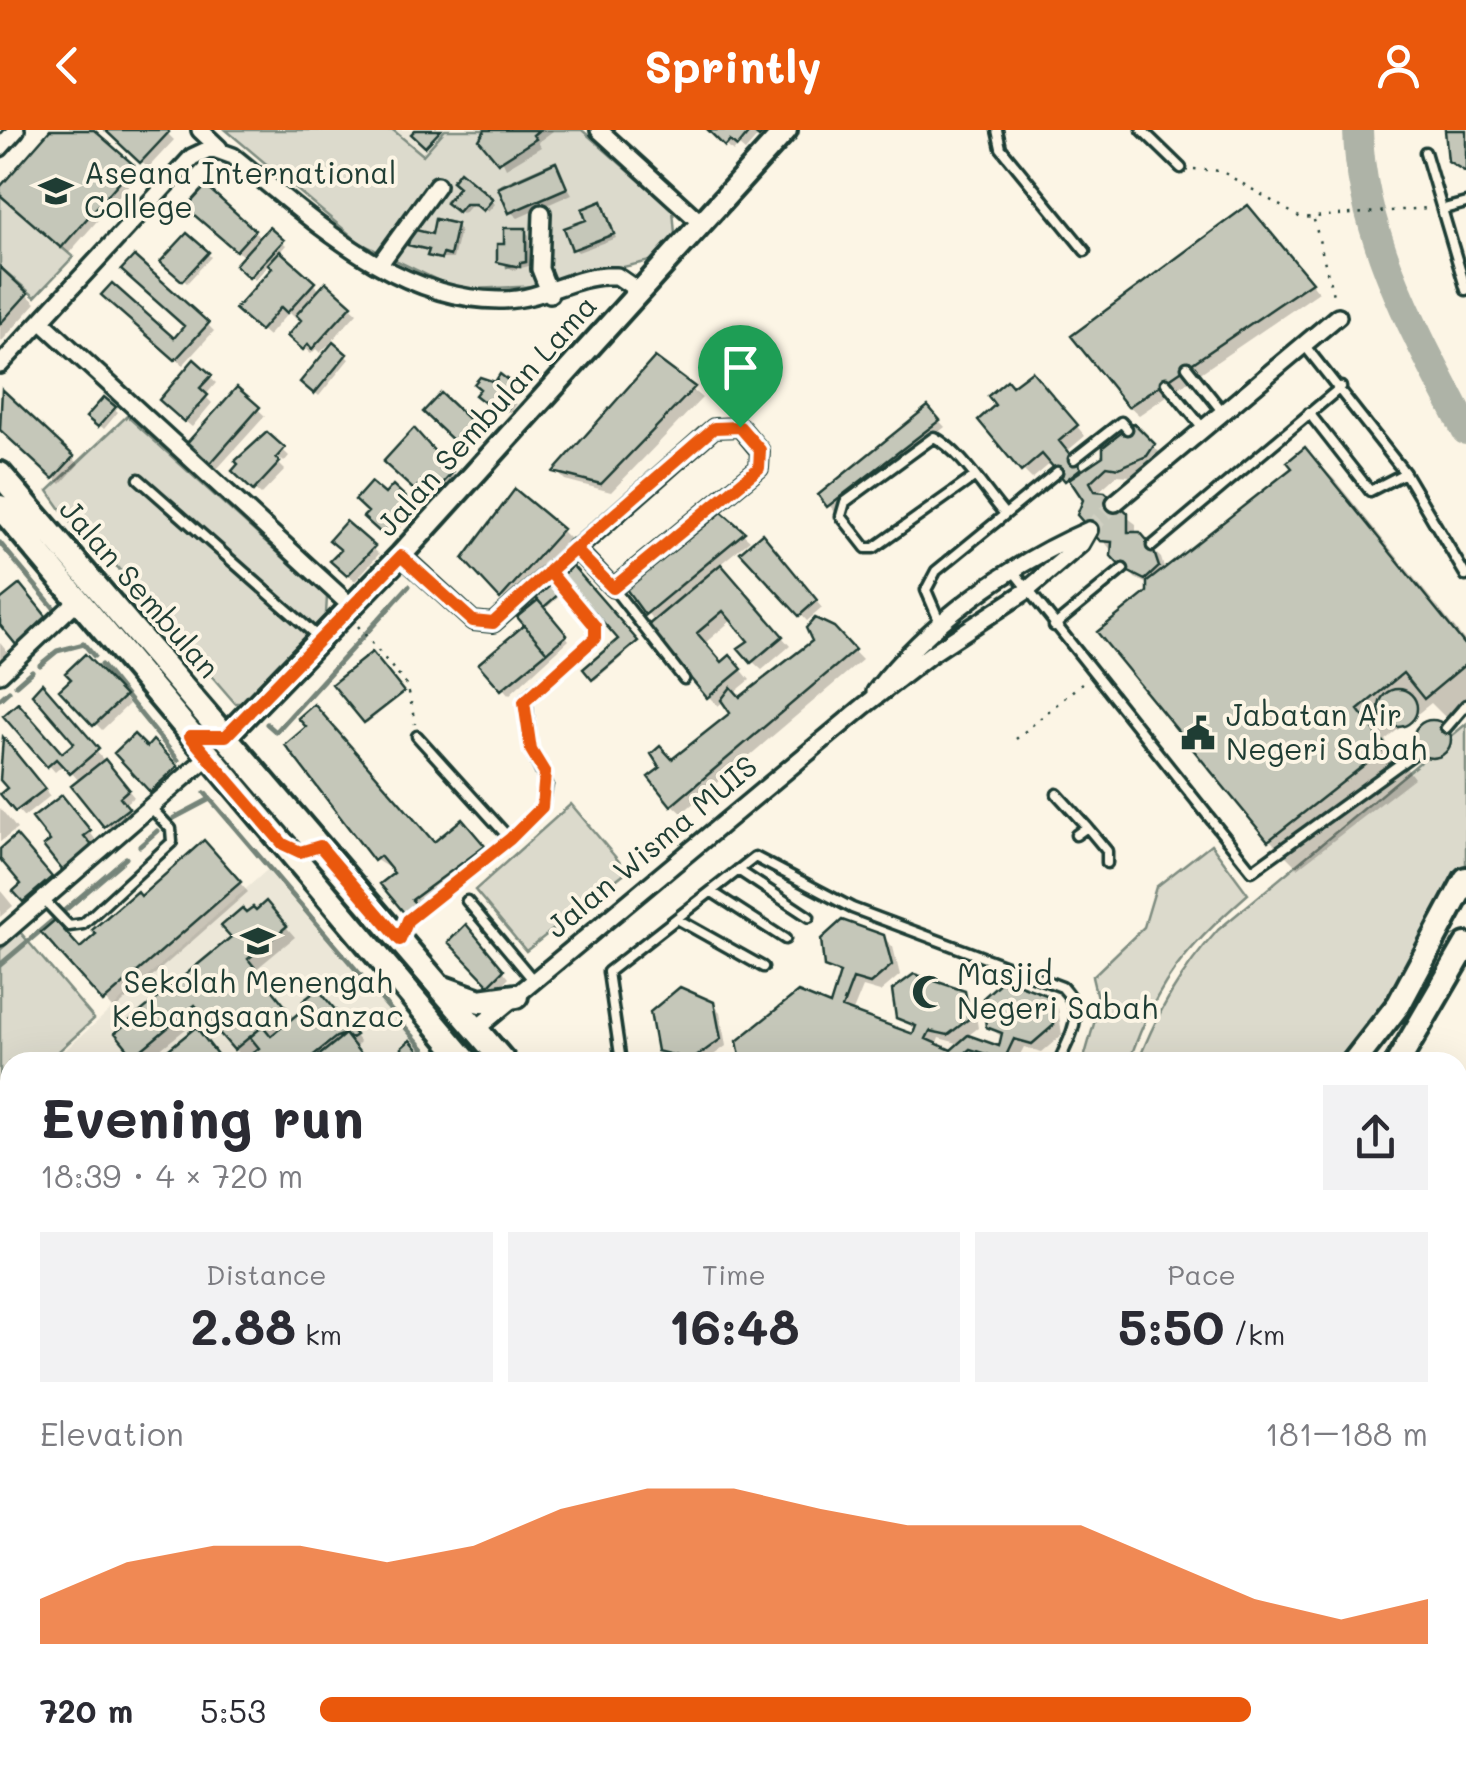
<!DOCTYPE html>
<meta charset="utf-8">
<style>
:root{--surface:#fff;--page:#f2f2f3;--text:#2b2b33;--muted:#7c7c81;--accent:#ea580c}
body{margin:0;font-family:Mali,sans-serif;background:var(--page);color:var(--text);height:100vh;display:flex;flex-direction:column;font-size:38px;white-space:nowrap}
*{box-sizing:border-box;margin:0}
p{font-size:32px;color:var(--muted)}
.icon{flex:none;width:55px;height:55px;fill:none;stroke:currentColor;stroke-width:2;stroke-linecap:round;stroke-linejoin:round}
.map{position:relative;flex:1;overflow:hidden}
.details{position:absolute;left:0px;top:922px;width:1468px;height:718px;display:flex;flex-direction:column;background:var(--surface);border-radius:30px 30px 0 0;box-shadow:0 10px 40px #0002}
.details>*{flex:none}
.pin{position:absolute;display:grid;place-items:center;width:85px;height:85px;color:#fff;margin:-102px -42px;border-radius:50% 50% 50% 0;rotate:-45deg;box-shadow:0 0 10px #0007}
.pin .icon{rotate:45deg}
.round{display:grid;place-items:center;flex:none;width:105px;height:105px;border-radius:0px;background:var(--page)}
.head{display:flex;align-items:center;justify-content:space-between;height:170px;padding:0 40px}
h1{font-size:55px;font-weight:700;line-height:75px}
.stats{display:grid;grid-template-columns:repeat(3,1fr);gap:15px;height:170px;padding:10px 40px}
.stats div{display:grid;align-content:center;border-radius:0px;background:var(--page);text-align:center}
.stats b{font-size:50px;font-weight:700}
.stats small{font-size:28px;font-weight:400}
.stats p{font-size:28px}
.chart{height:280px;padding:20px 40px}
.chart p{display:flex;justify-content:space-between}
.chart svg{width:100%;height:180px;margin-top:10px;fill:var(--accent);opacity:.7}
ul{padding:0 40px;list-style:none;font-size:32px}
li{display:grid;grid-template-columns:160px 120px 1fr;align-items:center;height:75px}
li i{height:25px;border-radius:12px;background:var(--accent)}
header{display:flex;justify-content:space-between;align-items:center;height:130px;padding:0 40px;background:var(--accent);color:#fff;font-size:45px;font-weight:700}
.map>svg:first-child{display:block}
.built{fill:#ece7d8}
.green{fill:#dcdacc;stroke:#7e8c80;stroke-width:2.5;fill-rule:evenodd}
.shadow{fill:#0003;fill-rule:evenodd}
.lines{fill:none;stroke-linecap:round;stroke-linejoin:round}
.stream{stroke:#758479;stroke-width:5}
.river{stroke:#aeb3a7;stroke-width:30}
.building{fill:#c5c7b9;stroke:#1f3d34;stroke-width:2.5}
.street-tunnel{stroke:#d0d0c2;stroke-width:15;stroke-dasharray:15 8;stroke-linecap:butt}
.lane-casing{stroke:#1f3d34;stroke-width:15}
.street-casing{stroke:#1f3d34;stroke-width:22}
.secondary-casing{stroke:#1f3d34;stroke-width:28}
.primary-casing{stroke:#1f3d34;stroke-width:30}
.path{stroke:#1f3d34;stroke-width:2.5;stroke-dasharray:2.5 8;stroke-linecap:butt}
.lane{stroke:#fcf5e5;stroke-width:8}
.street{stroke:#fcf5e5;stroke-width:15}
.secondary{stroke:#fcf5e5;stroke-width:20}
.primary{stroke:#fcf5e5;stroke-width:22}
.rail{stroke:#1f3d34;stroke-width:5}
.route-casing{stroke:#fff;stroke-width:20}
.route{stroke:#ea580c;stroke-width:12}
.labels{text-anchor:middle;stroke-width:8;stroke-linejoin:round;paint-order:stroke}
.poi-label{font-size:30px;fill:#1f3d34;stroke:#fcf5e5;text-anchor:start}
.street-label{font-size:30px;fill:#1f3d34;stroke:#fcf5e5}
</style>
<header><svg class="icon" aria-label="back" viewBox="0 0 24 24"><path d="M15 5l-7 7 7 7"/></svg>Sprintly<svg class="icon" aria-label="person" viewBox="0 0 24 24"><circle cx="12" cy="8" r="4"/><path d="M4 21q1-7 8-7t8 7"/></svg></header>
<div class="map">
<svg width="1466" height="1639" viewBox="0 0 1466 1639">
<rect width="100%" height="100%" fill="#fcf5e5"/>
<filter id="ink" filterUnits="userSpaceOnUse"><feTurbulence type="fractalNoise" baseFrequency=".01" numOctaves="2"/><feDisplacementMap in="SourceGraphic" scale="20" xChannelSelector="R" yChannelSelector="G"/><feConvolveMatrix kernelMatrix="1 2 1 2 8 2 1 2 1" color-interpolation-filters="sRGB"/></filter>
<g filter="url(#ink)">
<path class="built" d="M393,0H445L423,26Z
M267,740L432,932H52Z
M10,970V1212L0,1201V979Z
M10,1355V1400L0,1396V1363Z
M1133,1630H1430L1425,1639H1134Z"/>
<path class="green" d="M226,0H393L423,25L445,0H582L673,80L675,104L659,129L539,156L472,159L443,153L360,113ZM555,32L556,33L509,83L498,57ZM460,42L492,68L493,69L465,74L457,82L446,72L459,57L452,51ZM602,72L614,104L572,119L586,90L582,79ZM436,89L457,94L450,126L443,124L441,129L428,126L429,120L408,115L412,100L432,104ZM525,99L526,132L507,137L504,114Z
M0,65L73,127L35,167L0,137Z
M127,286L327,467L326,484L242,573H235L97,414L70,392L48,361Z
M1466,594V734L1407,850L1336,932H1138C1158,881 1181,841 1218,800Z
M571,674L627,741L526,821L475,760Z
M1211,714L1248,764C1185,819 1156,853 1129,932H1083L1099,876L1092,847L1144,797L1156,757Z
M20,802L94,889L47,932H10V966L0,975V820Z
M1458,1135L1466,1138V1569L1458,1566Z
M0,1396L10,1400V1476L0,1472Z
M0,1481L10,1485V1603L0,1608Z
M61,1630H229L242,1639H66Z
M243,1630H322L332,1639L350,1630L358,1639H257Z
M410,1630H467L449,1639H399Z"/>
<path class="shadow" d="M54,0H91L139,43L69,123L0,62Z
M108,0H164L174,10L148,38Z
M488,0H552L553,1L538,12L541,17L506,38Z
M711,0H769L773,4L767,11L759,5L745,21L738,15L733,22Z
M555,35L572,64L518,88L511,82Z
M460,45L495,74L488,82L482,77H469L463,84L449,72L462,57Z
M601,74L616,108L578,122L574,118Z
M190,78L254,101L261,109L269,100L286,115L279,123L321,161L326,155L357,183L330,213L349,229L319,266L303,252L331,218L328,215L320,223L316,219L311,224L291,206L305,190L299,184L295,188L289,182L268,206L238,179L275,138L270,133L255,150L238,135L245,128Z
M1257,87L1319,162L1139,285L1129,276Z
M456,96L460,100L453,129H434L431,122L411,114Z
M525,101L529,105V136L513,140L500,131L507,117Z
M187,106L211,127L187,153L164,132Z
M0,140L36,173L0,213Z
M111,171L174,212L207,194L214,201L183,235Z
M655,230L702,268L611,362L565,350L557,342Z
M194,233L216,253L205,266L212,273L192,297L168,277Z
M1041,253L1085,306L1066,322L1082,341L1105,327L1134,296L1162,325L1156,335L1130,346L1117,345L1096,364L1136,394V404L1161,428L1165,441L1295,338L1305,320L1334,349L1466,512V586L1454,596L1431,573L1385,610L1414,648L1298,738L1269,709L1149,464V455L1135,448L1102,409L1085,370L1052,332L1032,349L1023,340L1013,259Z
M512,257L516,260L511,268L516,275L511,282L496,279L479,265L483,259Z
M237,260L265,286L217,339L189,314Z
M2,262L79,334L61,354L0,297Z
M441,266L478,301L464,317L426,282Z
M104,270L118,282L104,299L90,287Z
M928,279L945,297L835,382L829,375Z
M415,302L458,350L445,364L433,353L422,365L387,332Z
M267,305L289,326L284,332L268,317L265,320L285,340L261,365L235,341L242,334L238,331Z
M393,359L416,380L390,409L373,394Z
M722,385L750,410L719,435L790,516L762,540L752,531L751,511L733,489L705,513L723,535L739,537L750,550L734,563L741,570L832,499L862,530L682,683L672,674V632L733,584L724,571L718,576L709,567L651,496L656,492L647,483Z
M346,394L379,424L355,451L334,431L344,420Z
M561,400L570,409L511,476L466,429Z
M768,413L822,478L807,491L743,422Z
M572,438L637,514L595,550L586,540L622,510Z
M551,456L560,466L544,480L569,510L509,565L482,534L528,496Z
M0,513L14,530L0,542Z
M372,526L403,564L367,593L335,554Z
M85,527L129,574L102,600L63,560L74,550Z
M48,563L134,667L124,674L133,685L113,702L74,656L80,652L64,634L55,642L6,587L62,626L78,613Z
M1416 610a18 18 0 1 1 36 0a18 18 0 1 1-36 0Z
M3,610L50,666L24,687L3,664L10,658L0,646Z
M153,614L182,644L159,666L117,623L147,620Z
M288,616L435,715L471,702L492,726L420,780L425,787L417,793L384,754L397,743L376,730Z
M69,674L95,709L71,746L53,712Z
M0,678L17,699L0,712Z
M23,715L57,755L31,777L25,770V754L0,730V717Z
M213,723L248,762L114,880L45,803L80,821L141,769Z
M0,760L13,776L0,787Z
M275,784L295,807L255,840L295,889L324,869L360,912L355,917L368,932H245L206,883L144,932L119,904L235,808L246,785Z
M473,804L509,848L497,860L452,812Z
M883,807L893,817L900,845L880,862L863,857L852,884L915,907L917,900L899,887L964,863L974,873L978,898L966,907L1000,919L1003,908L988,896L1048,868L1058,878L1062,905L1042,922L1024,917L1016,932L980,927L973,932H743L740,912L832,878L841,847L827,836ZM939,908L961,914L952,923L936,916Z
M713,874L720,882L726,916L704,932L666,927L659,920Z
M0,1227L10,1239V1259L0,1267Z
M354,1630H411L419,1639H361Z
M1308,1630H1380L1375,1639L1357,1632L1353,1639H1312Z"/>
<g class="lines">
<path class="stream" d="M0,413L54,478
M83,513L94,526
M40,535L57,521L84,514
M101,535L178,630
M16,555L32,541
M0,569L9,561
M267,594L276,602L409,456
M205,663L435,932
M174,688L210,669
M140,716L157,701
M64,781L126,728
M0,835L52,791
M1458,1573L1466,1575
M629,1639L646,1630"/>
<path class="river" d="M1358,0C1360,106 1418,208 1466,300"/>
</g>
<path class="building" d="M50,0H94L134,35L61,118L0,65V57Z
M105,0H167L169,2L140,33Z
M415,0H441L425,17L411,4Z
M485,0H539L533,5L536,9L498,33L479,10Z
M708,0H765L759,7L751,0L737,17L730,11L725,17Z
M1445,0H1466V42L1448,31Z
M556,32L567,58L509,83L498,58Z
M460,41L493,69L483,81L475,74H465L458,82L446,73L459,57L452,51Z
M206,56L255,100L236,121L186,78Z
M602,71L614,104L572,120L564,98L586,90L582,79Z
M1248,75L1312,152L1128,277L1071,206Z
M435,89L457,94L450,126L443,124L441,129L427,126L429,120L408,115L412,99L432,104Z
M269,97L284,110L249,148L235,135Z
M504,98H526V132L520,133V137L497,132V114H504Z
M187,103L209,122L182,151L160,132Z
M280,121L315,152L287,183L281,177L260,201L235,179L272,138L268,134Z
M134,126L209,193L175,230L101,165L112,153L174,208L184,196L121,140Z
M0,137L28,163L0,194Z
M326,152L352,175L312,219L308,214L303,220L287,206L301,190L296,185Z
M333,212L347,224L314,264L300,252Z
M655,227L695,257L601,354L553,342Z
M194,229L212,245L200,258L208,265L184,292L159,270Z
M1032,241L1078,295L1059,311L1081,338L1065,351L1042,324L1021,342L978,290L995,275L988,266L1007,250L1012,256Z
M500,244L514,255L508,262L514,270L506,280L489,276L475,265L480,259L474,254L480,247L495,252Z
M237,257L260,277L209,335L186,314Z
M2,259L74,326L53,349L0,300Z
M441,263L476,296L458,315L423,282Z
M104,267L116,277L98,297L86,287Z
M928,276L940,290L827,377L818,365Z
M1134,293L1155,314L1147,326L1119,338L1107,336L1090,352L1095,361L1105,362L1128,383V402H1140L1152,416L1159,437L1145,450L1123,439L1111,426L1112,412L1100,411L1077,385L1083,370L1069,349L1103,326V317Z
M414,298L453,342L437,360L425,348L414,360L383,332Z
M267,302L285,318L276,328L280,332L253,361L232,341L238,334L235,331Z
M1305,317L1466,516V534L1424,569L1403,543L1358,580L1387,617L1268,711L1097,502L1147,462V452L1292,338L1287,332Z
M371,352L385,364L393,355L411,372L382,404L363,387L368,382L355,370Z
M515,359L563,399L500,469L463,429Z
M722,382L745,402L645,485L626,459Z
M346,391L375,416L347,446L330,431L341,420L329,410Z
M762,403L817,470L799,486L740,422Z
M721,434L783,506L751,533L738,518L748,511L723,481L697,503L722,532L730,525L742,539L707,568L647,496Z
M572,435L638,511L592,550L583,539L618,509L561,444Z
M551,453L560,463L544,477L535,467Z
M20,454L50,491L17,516L0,495V470Z
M538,470L567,505L547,522L517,487Z
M815,488L834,497L855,520L671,676L648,647L660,638L651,624L660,616L672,629L730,583L721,570L731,557L740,567L812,511L806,498Z
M524,495L547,522L501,560L478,534Z
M372,522L404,562L364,593L332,554Z
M85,524L125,566L93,596L59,560L71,549L65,543Z
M42,553L99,619L70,644L56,629L47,637L3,586L18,573L62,623L74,613L32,564Z
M1379 578a19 19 0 1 1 38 0a19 19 0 1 1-38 0Z
M314,574L434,712L462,689L485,716L412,770L418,776L406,785L380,754L394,743L380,726L374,731L285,615L306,597L298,588Z
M1413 609a19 19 0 1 1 38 0a19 19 0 1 1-38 0Z
M134,604L147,617L153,610L178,636L150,662L114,623Z
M3,607L45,659L15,682L0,664L7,658L0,650Z
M105,629L129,659L120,667L129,678L104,697L71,656Z
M62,665L91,701L84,706L94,718L63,741L43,716L50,711L32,688Z
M16,705L52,747L23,772L13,761L21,754L0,729V719Z
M204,710L241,752L103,872L41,802L55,790L80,818L96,804L92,800L137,761L141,766Z
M266,771L287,796L248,829L286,877L234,920L195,875L134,926L115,903L231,807L221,796L242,778L246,782L253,777L256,780Z
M842,790L884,805L892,835L870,854L853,849L842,878L913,904L916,896L896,888L892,860L914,844L965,861L970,888L948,905L930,901L926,909L951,920L968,905L999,916L1002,903L986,897L983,868L1004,849L1049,866L1054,895L1032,914L1014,909L1004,930L970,919L955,932H741L737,911L798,862L830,875L840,843L824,837L821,809Z
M466,794L504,840L489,855L448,812Z
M680,857L714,872L721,909L692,930L657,921L650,882Z
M318,859L356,905L350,909L345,904L336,907L305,932H241L259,918L250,907L263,896L271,906L307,876L303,871Z
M196,897L223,932H153Z
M345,904L367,932H311L338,910Z
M410,910L429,932H413L401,918Z
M1458,1093L1466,1096V1121L1458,1118Z
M10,1142V1173L0,1162V1150Z
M0,1224L10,1236V1252L5,1256L0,1250Z
M10,1628L45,1630L49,1639H0V1632Z
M350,1630H410L399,1639H358Z
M1307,1630H1344L1338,1639H1312L1304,1635Z"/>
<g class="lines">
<path class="street-tunnel" d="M1089,400L1115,373"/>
<g class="lane-casing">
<path id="lane" d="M997,0L1001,18L1085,121
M1142,0L1181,38
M1425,22L1466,160
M1444,79L1466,73
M1305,216L1405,343L1466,446
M1187,237L1222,281
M1166,253L1203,298
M1309,283L1370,361L1405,343
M1074,329L1121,292L1127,299
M974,347L874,418H866L841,386L845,372L934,307C961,321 984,360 1004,383
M139,349L318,507
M1152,416L1341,257
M1014,442L1252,741L1418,621
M613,458L684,549
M941,495L926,460L936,441L1057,342
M1054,496L1123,439
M1446,598L1466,575
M1057,664L1087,697
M1076,705L1087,697L1107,721V733
M510,709L542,677L547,654L531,620L526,568L595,508V496L549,441
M738,740L809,787
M712,762L785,809
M44,770L69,796L83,794L172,712L171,699L152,679
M467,771L534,851
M679,790L763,837
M402,806L408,790L510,709L417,606
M621,932L608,842L755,727L852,778L1062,857C1087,883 1071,903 1059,932
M1458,1036L1466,1039
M1458,1082L1466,1086
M683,1630V1639
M719,1630L747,1639
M1231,1630L1236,1633
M586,1639L603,1630"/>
</g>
<g class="street-casing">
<path id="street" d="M200,0L219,18
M599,0L702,94
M0,18L16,0
M542,83L540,139L550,164
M379,135L437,55
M41,191L352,477
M0,235L192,27L211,18L233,26C311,88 395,172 503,170C542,169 573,147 606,146H617L639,161
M1115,373L1338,186
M401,425L473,491L493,493L714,298L740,297L760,321L759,338L613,458L575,418
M0,544L78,470
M875,562C928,493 1010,434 1089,400
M0,807L209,626
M475,900L864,576L931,524L1025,462L1081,414L1089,400
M0,1327L10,1320
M1028,1630L1029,1639"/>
</g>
<g class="secondary-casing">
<path id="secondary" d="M226,606L401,425L786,0
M1458,1593L1466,1596"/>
</g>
<g class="primary-casing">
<path id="primary" d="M0,344L504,932
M0,377L467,932
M444,858L480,871L516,866
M1354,932L1399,874L1466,749
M1398,932L1466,815
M1052,1630L1060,1639
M1115,1630L1125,1639
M465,1639L483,1630
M535,1639L553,1630"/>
</g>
<path class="path" d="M1194,39L1221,41L1301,88L1428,78
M1314,90L1334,169
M358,496L408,557L415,594
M1016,609L1083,552
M0,1460L10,1464
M260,1630L274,1639"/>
<use href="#lane" class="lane"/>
<use href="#street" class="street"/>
<use href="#secondary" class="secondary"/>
<use href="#primary" class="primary"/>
<path class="rail" d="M1075,1639L1083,1630"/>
</g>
</g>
<g class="lines" filter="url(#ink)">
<g class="route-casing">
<path id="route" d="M740,297L714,298C640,362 565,426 493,493L473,491L401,426L226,606H190L283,714L300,722L320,716L400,810L408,790L510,709L542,677L545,643L531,620L524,572L595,508V496L549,441L574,418L613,458L759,338L760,320L740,297"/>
</g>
<use href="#route" class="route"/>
</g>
<defs>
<g id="university-bare" transform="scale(2.7)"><path d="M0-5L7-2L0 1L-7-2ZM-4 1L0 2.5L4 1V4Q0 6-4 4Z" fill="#1f3d34" stroke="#fcf5e5" stroke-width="2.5" paint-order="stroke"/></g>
<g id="civic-bare" transform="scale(2.7)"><path d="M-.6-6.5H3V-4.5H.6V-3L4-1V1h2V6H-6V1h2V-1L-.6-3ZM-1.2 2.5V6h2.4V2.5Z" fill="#1f3d34" stroke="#fcf5e5" stroke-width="2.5" paint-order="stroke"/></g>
<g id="school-bare" transform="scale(2.7)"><path d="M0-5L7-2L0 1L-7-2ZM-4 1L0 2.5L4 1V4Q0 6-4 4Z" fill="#1f3d34" stroke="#fcf5e5" stroke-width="2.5" paint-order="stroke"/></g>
<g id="mosque-bare" transform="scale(2.7)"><path d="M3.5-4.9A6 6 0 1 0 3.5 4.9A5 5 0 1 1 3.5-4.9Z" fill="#1f3d34" stroke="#fcf5e5" stroke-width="2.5" paint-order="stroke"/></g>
</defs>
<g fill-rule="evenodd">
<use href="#university-bare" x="56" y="61"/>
<use href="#civic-bare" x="1198" y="603"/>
<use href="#school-bare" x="258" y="811"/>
<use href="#mosque-bare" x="929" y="862"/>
</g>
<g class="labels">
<g class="poi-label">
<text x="84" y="54">Aseana International<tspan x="84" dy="34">College</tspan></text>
<text x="1226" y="596">Jabatan Air<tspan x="1226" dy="34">Negeri Sabah</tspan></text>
<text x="957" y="855">Masjid<tspan x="957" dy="34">Negeri Sabah</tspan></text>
<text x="258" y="863" text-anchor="middle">Sekolah Menengah<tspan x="258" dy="34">Kebangsaan Sanzac</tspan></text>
</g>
<g class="street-label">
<text transform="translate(487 286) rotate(-48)" y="10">Jalan Sembulan Lama</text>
<text transform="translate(139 459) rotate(49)" y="10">Jalan Sembulan</text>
<text transform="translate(652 717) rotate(-40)" y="10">Jalan Wisma MUIS</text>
</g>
</g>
</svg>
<div class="pin" style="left:740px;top:297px;background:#1e9e55"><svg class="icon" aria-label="arrive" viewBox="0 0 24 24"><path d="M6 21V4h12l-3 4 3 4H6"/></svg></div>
<section class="details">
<div class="head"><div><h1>Evening run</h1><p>18:39 · 4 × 720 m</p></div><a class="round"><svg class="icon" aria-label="share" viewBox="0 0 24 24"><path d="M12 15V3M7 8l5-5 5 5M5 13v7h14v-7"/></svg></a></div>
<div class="stats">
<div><p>Distance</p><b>2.88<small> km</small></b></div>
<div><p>Time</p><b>16:48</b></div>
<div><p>Pace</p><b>5:50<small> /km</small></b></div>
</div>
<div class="chart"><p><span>Elevation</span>181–188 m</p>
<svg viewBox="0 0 160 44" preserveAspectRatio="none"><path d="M0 44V33L10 24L20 20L30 20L40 24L50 20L60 11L70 6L80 6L90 11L100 15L110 15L120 15L130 24L140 33L150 38L160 33V44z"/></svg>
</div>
<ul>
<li><b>720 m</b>5:53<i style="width:84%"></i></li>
</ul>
</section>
</div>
